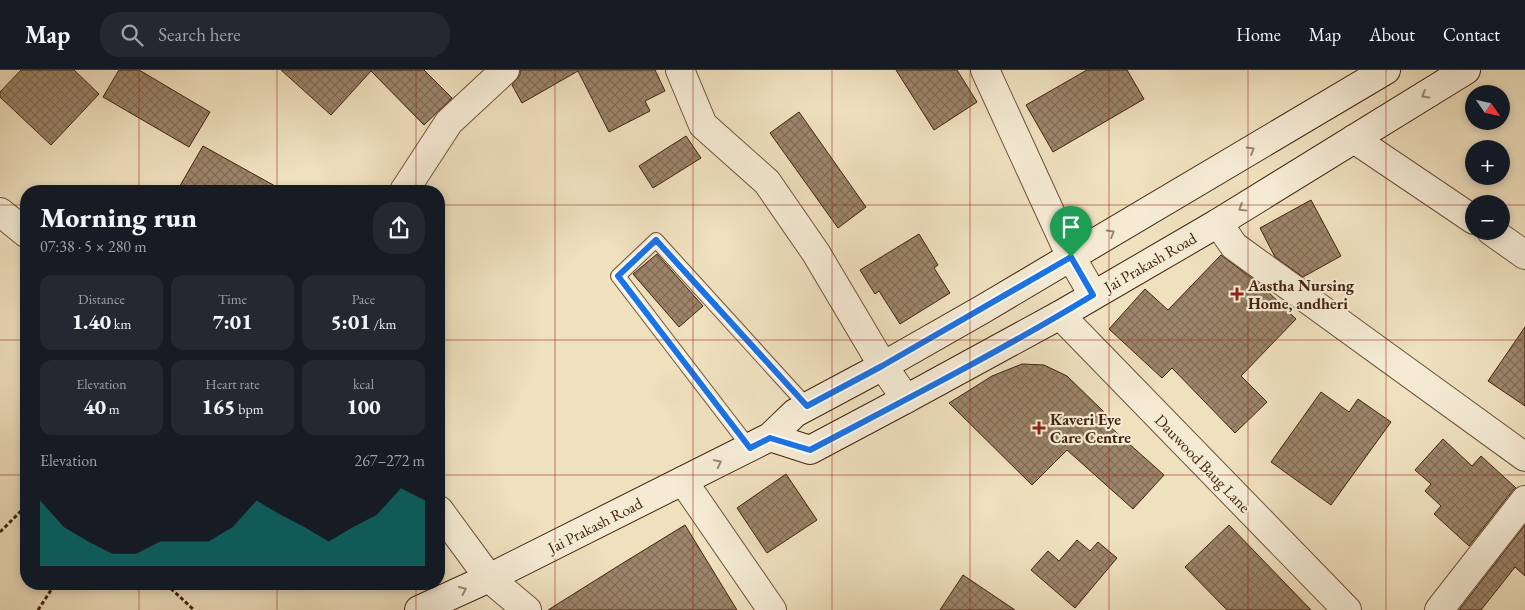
<!DOCTYPE html>
<meta charset="utf-8">
<style>
:root{--surface:#171b24;--page:#242831;--text:#f1f3f6;--muted:#9ea1a6;--line:#363941;--accent:#0f766e}
body{margin:0;font-family:"EB Garamond",serif;background:var(--page);color:var(--text);height:100vh;display:flex;flex-direction:column;font-size:19px;white-space:nowrap}
*{box-sizing:border-box;margin:0}
p{font-size:16px;color:var(--muted)}
.icon{flex:none;width:28px;height:28px;fill:none;stroke:currentColor;stroke-width:2;stroke-linecap:round;stroke-linejoin:round}
.map{position:relative;flex:1;overflow:hidden}
.side{position:absolute;left:20px;top:115px;width:425px;height:405px;display:flex;flex-direction:column;background:var(--surface);border-radius:20px;box-shadow:0 2px 8px #0003}
.side>*{flex:none}
.needle{width:32px;rotate:124deg}
.fabs{position:absolute;left:1465px;top:15px;display:grid;gap:10px}
.fabs a{display:grid;place-items:center;width:45px;height:45px;border-radius:50%;background:var(--surface);box-shadow:0 2px 8px #0003;font-size:25px}
.pin{position:absolute;display:grid;place-items:center;width:42px;height:42px;color:#fff;margin:-51px -21px;border-radius:50% 50% 50% 0;rotate:-45deg;box-shadow:0 0 5px #0007}
.pin .icon{rotate:45deg}
.round{display:grid;place-items:center;flex:none;width:52px;height:52px;border-radius:20px;background:var(--page)}
.headline{display:flex;align-items:center;justify-content:space-between;height:85px;padding:0 20px}
h1{font-size:28px;font-weight:800;line-height:38px}
.metrics{display:grid;grid-template-columns:repeat(3,1fr);gap:8px;height:85px;padding:5px 20px}
.metrics div{display:grid;align-content:center;border-radius:12px;background:var(--page);text-align:center}
.metrics b{font-size:21px;font-weight:800}
.metrics small{font-size:14px;font-weight:400}
.metrics p{font-size:14px}
.chart{height:140px;padding:10px 20px}
.chart p{display:flex;justify-content:space-between}
.chart svg{width:100%;height:90px;margin-top:5px;fill:var(--accent);opacity:.7}
header{display:flex;align-items:center;gap:30px;box-sizing:border-box;height:70px;padding:0 25px;background:var(--surface);border-bottom:1px solid var(--line)}
header strong{font-size:24px}
nav{display:flex;gap:28px;margin-inline-start:auto;font-size:18px}
.search{width:350px;height:45px;background:var(--page);display:flex;align-items:center;gap:12px;box-sizing:border-box;padding:0 18px;border-radius:20px;color:var(--muted);font-size:19px}
.map>svg:first-child{display:block}
.building{fill:url(#building-cross-hatch);stroke:#43230e}
.lines{fill:none;stroke-linecap:round;stroke-linejoin:round}
.service-casing{stroke:#6e523a;stroke-width:16}
.minor-casing{stroke:#6e523a;stroke-width:30}
.tertiary-casing{stroke:#6e523a;stroke-width:30}
.secondary-casing{stroke:#43230e;stroke-width:30}
.path{stroke:#43230e;stroke-width:3;stroke-dasharray:4 2.5;stroke-linecap:butt}
.service{stroke:#f5ebd5;stroke-width:14}
.minor{stroke:#f5ebd5;stroke-width:28}
.tertiary{stroke:#f5ebd5;stroke-width:28}
.secondary{stroke:#f5ebd5;stroke-width:28}
.oneway{stroke:#9c8772}
.route-casing{stroke:#fff;stroke-width:10}
.route{stroke:#1a73e8;stroke-width:6}
.grid{fill:none;stroke:#8f2418;stroke-width:1;stroke-opacity:0.55}
.poi-dot{fill:#8f2418;stroke:#f5ebd5;stroke-width:2}
.labels{text-anchor:middle;stroke-width:4.5;stroke-linejoin:round;paint-order:stroke}
.street-label{font-size:16px;fill:#43230e;stroke:#f5ebd5}
.poi-label{font-size:16px;font-weight:bold;fill:#43230e;stroke:#f5ebd5;text-anchor:start}
</style>
<header>
<strong>Map</strong>
<div class="search"><svg class="icon" aria-label="search" viewBox="0 0 24 24"><circle cx="10" cy="10" r="6"/><path d="M15 15l6 6"/></svg>Search here</div>
<nav><a>Home</a><a>Map</a><a>About</a><a>Contact</a></nav>
</header>
<div class="map">
<svg width="1525" height="540" viewBox="0 0 1525 540">
<defs>
<pattern id="building-cross-hatch" width="8" height="8" patternUnits="userSpaceOnUse" patternTransform="scale(1.25)"><rect width="8" height="8" fill="#9c856a"/><path d="M0 0l8 8M0 8l8-8" fill="none" stroke="#816c56"/></pattern>
</defs>
<rect width="100%" height="100%" fill="#efe0be"/>
<filter id="stains"><feTurbulence type="fractalNoise" baseFrequency=".004" numOctaves="4"/><feColorMatrix values="0 0 0 0 .2 0 0 0 0 .09 0 0 0 0 .02 0 0 0 .5 -.17"/></filter>
<radialGradient id="worn" r=".72"><stop offset=".6" stop-color="#630" stop-opacity="0"/><stop offset="1" stop-color="#630" stop-opacity=".3"/></radialGradient>
<path class="building" d="M21,0H74L99,24L51,75L0,27V22Z
M119,0H139L210,42L189,77L103,27Z
M281,0H424L452,28L424,55L371,1L331,45Z
M520,0H655L665,21L645,31L650,41L609,62L578,1L522,33L512,15L520,5Z
M896,0H957L977,32L934,60Z
M1087,0H1127L1144,29L1053,82L1026,35Z
M799,42L866,137L838,158L770,63Z
M686,66L701,88L653,118L639,96Z
M203,76L284,121H177Z
M1311,130L1341,186L1303,207L1275,187L1260,158Z
M919,164L938,195L934,198L950,223L900,254L879,221L875,224L860,200Z
M657,184L703,236L679,257L633,204Z
M1221,185L1262,216L1296,249L1241,306L1267,332L1235,363L1172,298L1162,308L1109,259L1145,219L1168,240Z
M1525,257V336L1488,311Z
M1022,294L1044,295L1067,306L1104,342L1099,347L1164,405L1133,439L1067,380L1032,415L949,333L992,306Z
M1321,322L1349,342L1358,329L1391,352L1331,435L1271,392Z
M1443,369L1472,396L1481,386L1516,418L1513,420L1469,476L1434,444L1441,436L1425,421L1431,414L1415,400Z
M786,404L817,450L767,483L737,438Z
M685,455L737,540H548L623,493Z
M1229,455L1311,540H1227L1185,497Z
M1525,455V506L1515,497L1481,540H1459Z
M1077,470L1090,481L1098,472L1117,488L1075,538L1031,500L1048,481L1059,491Z
M963,505L1015,540H940Z"/>
<g class="lines">
<g class="service-casing">
<path id="service" d="M750,378L618,206L656,170L807,336"/>
</g>
<g class="minor-casing">
<path id="minor" d="M680,0L703,55L767,112L816,183L883,296L906,329
M985,0L1069,183L1093,225
M1354,69L1474,150
M404,121L449,52L505,0
M0,142L26,163
M1218,153L1234,176L1525,387
M1491,161L1525,185
M683,411L772,540
M439,440L489,508L527,540
M1439,540L1525,430"/>
</g>
<g class="tertiary-casing">
<path id="tertiary" d="M1060,245L1347,540"/>
</g>
<g class="secondary-casing">
<path id="secondary" d="M770,367L810,380L906,329L1060,245L1218,153L1466,0
M419,540L489,508L770,367L795,343L883,296L983,239L1386,0"/>
</g>
<path class="path" d="M0,462L25,437
M166,514L194,540
M38,540L55,514"/>
<use href="#service" class="service"/>
<use href="#minor" class="minor"/>
<use href="#tertiary" class="tertiary"/>
<use href="#secondary" class="secondary"/>
</g>
<defs><path id="oneway-chevron" d="M-2-3.5L2.5 0L-2 3.5" fill="none" stroke-width="1.6" stroke-linecap="round" stroke-linejoin="round" transform="scale(1.25)"/></defs>
<g class="oneway">
<use href="#oneway-chevron" transform="translate(1425 25) rotate(149)"/>
<use href="#oneway-chevron" transform="translate(1251 80) rotate(-31)"/>
<use href="#oneway-chevron" transform="translate(1242 138) rotate(148)"/>
<use href="#oneway-chevron" transform="translate(1111 163) rotate(-31)"/>
<use href="#oneway-chevron" transform="translate(718 393) rotate(-27)"/>
<use href="#oneway-chevron" transform="translate(463 520) rotate(-24)"/>
</g>
<g class="lines">
<g class="route-casing">
<path id="route" d="M656,170L807,336L882,296L1071,187L1093,225C1001,281 905,330 810,380L770,368L750,378L618,206Z"/>
</g>
<use href="#route" class="route"/>
</g>
<path class="grid" d="M139,0V121M277,0V121M416,0V121M555,0V540M693,0V540M832,0V540M970,0V540M1109,0V540M1248,0V540M1386,0V540M0,135H26M439,135H1474M1501,135H1525M0,270H26M439,270H1525M0,405H26M439,405H1525M139,514V540M277,514V540M416,514V540"/>
<g class="poi-dot">
<path d="M1234.5 216.5h5v5h5v5h-5v5h-5v-5h-5v-5h5z"/>
<path d="M1036.5 350.5h5v5h5v5h-5v5h-5v-5h-5v-5h5z"/>
</g>
<g class="labels">
<g class="street-label">
<text transform="translate(1150 192) rotate(-30)" y="6">Jai Prakash Road</text>
<text transform="translate(1203 393) rotate(46)" y="6">Dauwood Baug Lane</text>
<text transform="translate(595 455) rotate(-27)" y="6">Jai Prakash Road</text>
</g>
<g class="poi-label">
<text x="1248" y="221">Aastha Nursing<tspan x="1248" dy="18">Home, andheri</tspan></text>
<text x="1050" y="355">Kaveri Eye<tspan x="1050" dy="18">Care Centre</tspan></text>
</g>
</g>
<rect width="100%" height="100%" filter="url(#stains)"/>
<rect width="100%" height="100%" fill="url(#worn)"/>
</svg>
<div class="fabs">
<a><svg class="needle" viewBox="-14 -14 28 28"><path d="M0-13l5 13h-10z" fill="#e53935"/><path d="M0 13l5-13h-10z" fill="#9ea1a6"/></svg></a>
<a>+</a>
<a>−</a>
</div>
<div class="pin" style="left:1071px;top:187px;background:#1e9e55"><svg class="icon" aria-label="arrive" viewBox="0 0 24 24"><path d="M6 21V4h12l-3 4 3 4H6"/></svg></div>
<section class="side">
<div class="headline"><div><h1>Morning run</h1><p>07:38 · 5 × 280 m</p></div><a class="round"><svg class="icon" aria-label="share" viewBox="0 0 24 24"><path d="M12 15V3M7 8l5-5 5 5M5 13v7h14v-7"/></svg></a></div>
<div class="metrics">
<div><p>Distance</p><b>1.40<small> km</small></b></div>
<div><p>Time</p><b>7:01</b></div>
<div><p>Pace</p><b>5:01<small> /km</small></b></div>
</div>
<div class="metrics">
<div><p>Elevation</p><b>40<small> m</small></b></div>
<div><p>Heart rate</p><b>165<small> bpm</small></b></div>
<div><p>kcal</p><b>100</b></div>
</div>
<div class="chart"><p><span>Elevation</span>267–272 m</p>
<svg viewBox="0 0 160 44" preserveAspectRatio="none"><path d="M0 44V12L10 25L20 32L30 38L40 38L50 32L60 32L70 32L80 25L90 12L100 19L110 25L120 32L130 25L140 19L150 6L160 12V44z"/></svg>
</div>
</section>
</div>
